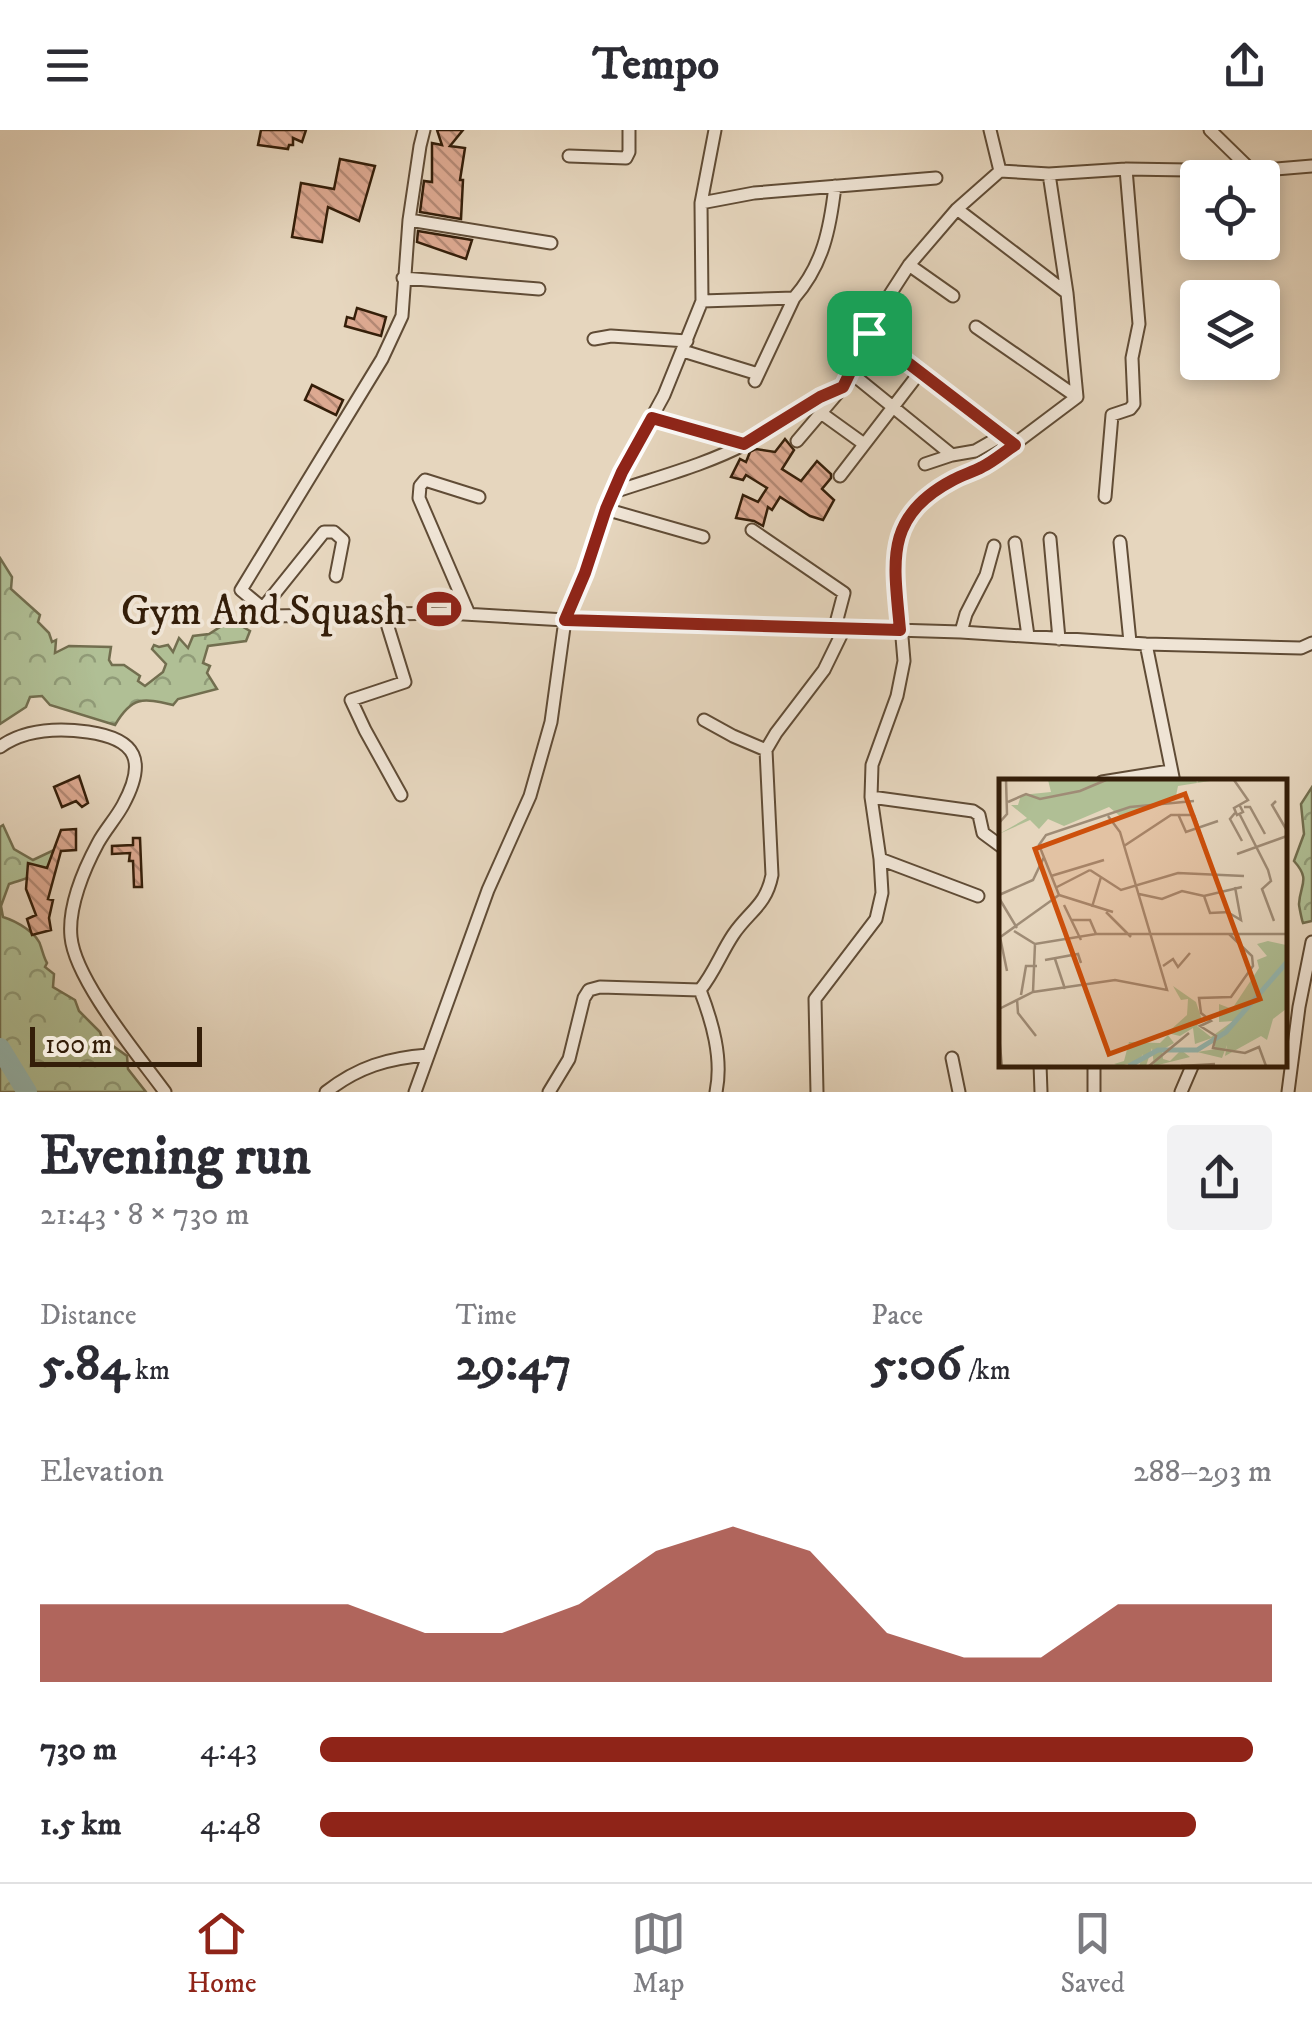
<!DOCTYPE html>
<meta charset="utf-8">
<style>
:root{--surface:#fff;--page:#f2f2f3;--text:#2b2b33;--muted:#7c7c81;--line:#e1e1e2;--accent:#8f2418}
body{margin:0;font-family:"IM FELL DW Pica",serif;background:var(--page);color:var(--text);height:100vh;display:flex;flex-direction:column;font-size:38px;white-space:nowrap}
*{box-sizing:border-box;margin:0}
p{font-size:32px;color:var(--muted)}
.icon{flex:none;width:55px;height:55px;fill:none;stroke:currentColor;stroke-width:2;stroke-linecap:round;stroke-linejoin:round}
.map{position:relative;height:962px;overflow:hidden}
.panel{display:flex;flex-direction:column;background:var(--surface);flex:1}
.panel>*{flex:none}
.tools{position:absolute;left:1180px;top:30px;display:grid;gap:20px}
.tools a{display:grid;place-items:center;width:100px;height:100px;border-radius:10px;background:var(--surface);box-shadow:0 5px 15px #0003;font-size:50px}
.scale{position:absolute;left:30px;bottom:25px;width:172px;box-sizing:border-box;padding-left:10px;border:5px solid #341e09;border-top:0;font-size:28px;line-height:35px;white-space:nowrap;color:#341e09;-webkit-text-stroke:8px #efe4d5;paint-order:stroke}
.pin{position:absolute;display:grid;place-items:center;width:85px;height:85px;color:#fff;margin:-42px;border-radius:20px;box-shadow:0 5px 15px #0006}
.round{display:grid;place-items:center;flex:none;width:105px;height:105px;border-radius:10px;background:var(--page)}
.overview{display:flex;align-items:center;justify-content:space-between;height:170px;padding:0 40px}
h1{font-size:55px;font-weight:700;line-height:75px}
.stats{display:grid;grid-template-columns:repeat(3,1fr);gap:15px;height:170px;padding:10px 40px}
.stats div{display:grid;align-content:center}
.stats b{font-size:50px;font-weight:700}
.stats small{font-size:28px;font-weight:400}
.stats p{font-size:28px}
.chart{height:280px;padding:20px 40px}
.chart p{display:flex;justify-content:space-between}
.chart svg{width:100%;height:180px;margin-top:10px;fill:var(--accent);opacity:.7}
ul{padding:0 40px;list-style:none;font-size:32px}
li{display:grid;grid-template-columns:160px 120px 1fr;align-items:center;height:75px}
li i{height:25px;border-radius:12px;background:var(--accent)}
header{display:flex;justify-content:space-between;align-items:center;height:130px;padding:0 40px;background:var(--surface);font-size:45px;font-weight:700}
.tabs{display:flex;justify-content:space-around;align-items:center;height:140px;border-top:2px solid var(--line);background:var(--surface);font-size:28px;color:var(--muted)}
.tabs a{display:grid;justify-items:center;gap:5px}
.tabs .selected{color:var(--accent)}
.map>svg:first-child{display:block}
.forest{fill:url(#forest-crowns);stroke:#726e4f;stroke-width:2.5}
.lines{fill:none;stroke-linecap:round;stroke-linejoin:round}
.river{stroke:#96b9b2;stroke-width:20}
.building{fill:url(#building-back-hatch);stroke:#341e09;stroke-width:2.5}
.minor-casing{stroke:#604c36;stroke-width:15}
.minor{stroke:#efe4d5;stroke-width:11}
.route-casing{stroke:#fff;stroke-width:20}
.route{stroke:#8f2418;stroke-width:12}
.labels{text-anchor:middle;stroke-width:8;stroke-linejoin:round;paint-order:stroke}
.poi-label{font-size:42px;fill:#341e09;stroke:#efe4d5;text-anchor:end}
.inset-river{fill:none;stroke:#96b9b2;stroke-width:5}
.inset-road{fill:none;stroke:#9f8c76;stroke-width:2.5}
.view{fill:#cd500c;fill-opacity:0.15;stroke:#cd500c;stroke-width:5}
.inset-edge{fill:none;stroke:#341e09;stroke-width:5}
</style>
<header><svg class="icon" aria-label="menu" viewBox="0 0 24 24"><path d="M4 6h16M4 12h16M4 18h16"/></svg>Tempo<svg class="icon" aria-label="share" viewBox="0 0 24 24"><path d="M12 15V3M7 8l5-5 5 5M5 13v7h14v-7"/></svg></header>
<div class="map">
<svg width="1312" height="962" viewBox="0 0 1312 962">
<defs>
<pattern id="forest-crowns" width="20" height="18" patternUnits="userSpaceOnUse" patternTransform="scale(2.5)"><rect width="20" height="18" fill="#b0bf95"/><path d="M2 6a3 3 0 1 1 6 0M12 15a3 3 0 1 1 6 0" fill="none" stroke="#909b78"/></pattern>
<pattern id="building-back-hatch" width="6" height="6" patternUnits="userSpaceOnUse" patternTransform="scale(2.5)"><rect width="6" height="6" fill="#dda991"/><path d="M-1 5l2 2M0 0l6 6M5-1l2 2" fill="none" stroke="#b48975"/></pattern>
</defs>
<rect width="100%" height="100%" fill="#e6d6be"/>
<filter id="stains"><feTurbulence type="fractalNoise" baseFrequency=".002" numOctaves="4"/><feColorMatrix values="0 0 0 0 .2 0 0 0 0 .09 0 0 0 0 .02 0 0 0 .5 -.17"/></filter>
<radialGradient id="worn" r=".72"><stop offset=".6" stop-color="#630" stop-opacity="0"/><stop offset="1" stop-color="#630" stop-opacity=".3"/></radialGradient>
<path class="forest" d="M0,428L12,447L11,459L40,485L38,492L49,503L52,512L56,510L55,523L69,516L111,517L109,530L112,535H124L140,546L138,551L145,556L163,542L166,534L152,519L154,515L159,517L168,515L173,522L179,508L188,518L193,506L209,504L231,490L250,501L246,511L208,516L203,533L210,536L207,543L217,559L178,569L173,575C142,568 132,566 115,595L50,575L42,566L30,567L26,577L0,594Z
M1312,657V791L1303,793C1302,791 1299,776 1299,774C1300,754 1311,750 1294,731L1304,704L1301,674Z
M3,695L14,719L33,730L54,720V735C40,746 26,748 9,754L1,776L3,787C16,791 38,803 41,817C43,823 44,828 47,833L45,837L54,844L53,857L75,870L79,881L100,902L102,908L127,926L128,939L146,962H0V697Z"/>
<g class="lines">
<path class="river" d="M0,918L27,962"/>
</g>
<path class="building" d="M261,0H306L302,12L293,8V15H289L288,19L258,15Z
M437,0H463L450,16L465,18L460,50H463L461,89L420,82L424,51L432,52V13L442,15Z
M340,29L375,36L359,91L328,77L322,112L292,107L301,53L334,59Z
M418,101L472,110L466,129L417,112Z
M357,178L386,187L381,206L345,196L347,187L354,189Z
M312,255L343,270L336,285L305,270Z
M785,309L794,320L782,339L801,351L817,331L831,344V348L822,359L834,370L823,390L810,386L780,367L772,380L768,377L763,396L754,391L736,388L743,365L758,372L767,358L746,345L743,350L731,347L740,329L746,332L750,322L756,319L775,322Z
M79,646L88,673L82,677L76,671L62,677L54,657Z
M76,699V720L61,721L48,769L53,770L49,788L51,800L32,805L27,789L36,785L26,759L28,733L47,738L61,700Z
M133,708H140L142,757H134L133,731H129L130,723L112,724V716L133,715Z"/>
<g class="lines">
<g class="minor-casing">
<path id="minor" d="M424,0L420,16L409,90L402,186L382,229L241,460L272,486L447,483L565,490L961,502L1146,514L1301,518L1312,513
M990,0L1000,41
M1210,0L1252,41
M569,26L626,28L629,22V0
M1000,41L1049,44L1126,39L1252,41L1312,36
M1049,44L1067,163L1077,267
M701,73L754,63L936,48
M957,79L1067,163
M409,90L551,113
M909,135L953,166
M403,148L539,159
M702,171L794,168C823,135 830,99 835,56
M976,197L1077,267
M869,203L1015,315
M594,209L611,206L687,211
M683,221L758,244
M851,243L952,325
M755,251L794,168
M821,283L864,314
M652,289L744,314
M797,311L843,257L887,169L909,135L957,79L1000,41
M925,334L952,325L975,321L1003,305
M840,346L920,242
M614,362C658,347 705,335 745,314C778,297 806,273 839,259
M1105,367L1112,285L1130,279L1134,274L1132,228L1139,194L1126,39
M605,379L703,407
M752,400L844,463L835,497
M1050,409L1059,509
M1120,412L1130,512
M1015,413L1028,506
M263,478L324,402H334L343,410L336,446
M384,484L405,552L351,570L365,600L401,665
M469,484L419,368L420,356L425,350L479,367
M961,502L966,484L986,445L994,416
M1146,514L1174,652
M704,590L733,606L766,620
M0,617C25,599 58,598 88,602C137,609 147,631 123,675C116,688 105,700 98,713C84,739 68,777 71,807C75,850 138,925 165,962
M1102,652L1170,641
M871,667L973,681L979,685L983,703L1002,717
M880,729L978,766
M952,928L959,962
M1040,934L1041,962
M326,962C358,937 388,928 428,925
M415,962L488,760L530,666L551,592L565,490L585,443L605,379L622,342L664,265L702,171L701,73L715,0
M549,962L569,929L584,868L589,860L600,857L700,860
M716,962C723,928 712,891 700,860C714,843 721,823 733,805C749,781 766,776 772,745L766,620L776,603L824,540L845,497
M817,962L815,869L876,789L882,763L880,729L871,667L872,635L897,566L904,531L895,424L900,402L913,381L928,365L955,349L985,336L1077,267
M1094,962V934
M1181,962L1193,934
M1288,962L1299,877L1312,812"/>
</g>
<use href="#minor" class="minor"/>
</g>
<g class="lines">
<g class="route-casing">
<path id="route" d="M869,203L1015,315C1004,322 994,331 982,337C973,342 962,345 953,350C883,387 894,432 900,500L565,490L585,443L606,379L622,342L652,288L744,314L820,267L843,257Z"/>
</g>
<use href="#route" class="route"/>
</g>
<defs>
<g id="stadium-bare" transform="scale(3.45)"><path d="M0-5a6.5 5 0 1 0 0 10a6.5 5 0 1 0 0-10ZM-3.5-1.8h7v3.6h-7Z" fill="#8f2418" stroke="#efe4d5" stroke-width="2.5" paint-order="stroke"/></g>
</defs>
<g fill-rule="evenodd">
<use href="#stadium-bare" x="439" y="479"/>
</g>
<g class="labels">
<g class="poi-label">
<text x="406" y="494">Gym And Squash</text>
</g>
</g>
<g transform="translate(999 649)">
<rect width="288" height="288" fill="#e6d6be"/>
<path d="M49,1H197L198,4L200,1H217L179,7L177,17L122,38L110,28L65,47L49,40L40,50L31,41L0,55L28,39L12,26H19L22,16L52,13ZM269,162L287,166V230L274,240L268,261L262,257L226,277L228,266L223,279L198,273L217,270L213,259L196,265L194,249L181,257L168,254L188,236L189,220L182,221L174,207L197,223L203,241L198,247L212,258L234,242L220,243V225L233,230L260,189L258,181L268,177L258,165ZM169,256L175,264L163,271L164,280L171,282L182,271L191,278L155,287L153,269L147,287H140L144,275L136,287L128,285L121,287L115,285L125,282L130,263L161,264Z" fill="#b0bf95"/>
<path class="inset-river" d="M130,287L159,271H198L227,253L288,183"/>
<path class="inset-road" d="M235,1L249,21L235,29L238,36L244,33L241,27M277,22L273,26L287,50M9,23L27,15L41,20L81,12L107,1M245,28H251L266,55M236,34L231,40L243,62M179,35L187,53L219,42M241,36L269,91L272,102L263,110L275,142M0,44L8,35L7,1M125,67L172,36H195L214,92M238,75L288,57M91,91L122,111L179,94L245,97M52,97L105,81M58,108L91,91M140,115L163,120L183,112L205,117L243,108M0,116L34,101L45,78M60,116L40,66L47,56L131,28L195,22M60,116L114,133M205,117L211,134L231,133M0,119L18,149M65,126L82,161M93,128L102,98M107,133L132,158M230,134L242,141L236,108M72,141H91L97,155M15,152L36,165L97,155H288M230,155L253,177L254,187L232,218L200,219L202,234L212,242L201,247L217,257L214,269L246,274L260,268L267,287M1,158L8,192M0,159L60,116M56,180L66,210M46,181L79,175L82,184M164,187L174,180L179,188L191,174M34,213L36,165M22,216L27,187H38M18,220L19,234L37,257M0,230L34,213L116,201L168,211L121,53L109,37M0,257L3,287M150,287L190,254M182,287L216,285"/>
<path class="view" d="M186,15L261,220L110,275L36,70Z"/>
<rect width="288" height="288" class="inset-edge"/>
</g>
<rect width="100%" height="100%" filter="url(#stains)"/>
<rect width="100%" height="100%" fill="url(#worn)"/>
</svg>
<div class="tools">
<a><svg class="icon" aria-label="locate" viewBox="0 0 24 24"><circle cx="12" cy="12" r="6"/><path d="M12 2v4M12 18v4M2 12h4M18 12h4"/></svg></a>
<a><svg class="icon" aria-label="layers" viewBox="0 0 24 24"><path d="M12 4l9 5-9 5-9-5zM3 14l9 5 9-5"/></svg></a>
</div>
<div class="scale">100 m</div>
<div class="pin" style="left:869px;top:203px;background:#1e9e55"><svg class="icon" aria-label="arrive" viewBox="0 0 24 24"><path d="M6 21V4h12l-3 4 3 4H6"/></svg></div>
</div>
<section class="panel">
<div class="overview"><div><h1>Evening run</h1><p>21:43 · 8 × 730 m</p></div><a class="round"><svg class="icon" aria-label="share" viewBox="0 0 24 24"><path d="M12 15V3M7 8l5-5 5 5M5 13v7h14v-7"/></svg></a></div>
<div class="stats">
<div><p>Distance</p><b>5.84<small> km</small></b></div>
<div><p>Time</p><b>29:47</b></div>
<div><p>Pace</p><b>5:06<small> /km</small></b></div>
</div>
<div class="chart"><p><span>Elevation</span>288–293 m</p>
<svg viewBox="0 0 160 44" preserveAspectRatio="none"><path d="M0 44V25L10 25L20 25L30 25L40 25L50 32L60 32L70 25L80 12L90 6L100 12L110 32L120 38L130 38L140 25L150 25L160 25V44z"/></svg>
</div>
<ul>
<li><b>730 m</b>4:43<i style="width:98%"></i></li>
<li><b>1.5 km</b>4:48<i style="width:92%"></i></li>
</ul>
</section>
<nav class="tabs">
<a class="selected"><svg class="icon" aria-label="home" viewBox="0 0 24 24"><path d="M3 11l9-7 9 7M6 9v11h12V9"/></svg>Home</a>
<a><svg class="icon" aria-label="map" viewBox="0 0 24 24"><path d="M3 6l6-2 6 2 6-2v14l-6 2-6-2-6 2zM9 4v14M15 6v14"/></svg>Map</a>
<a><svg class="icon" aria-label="saved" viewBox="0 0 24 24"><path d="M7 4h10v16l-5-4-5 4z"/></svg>Saved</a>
</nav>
